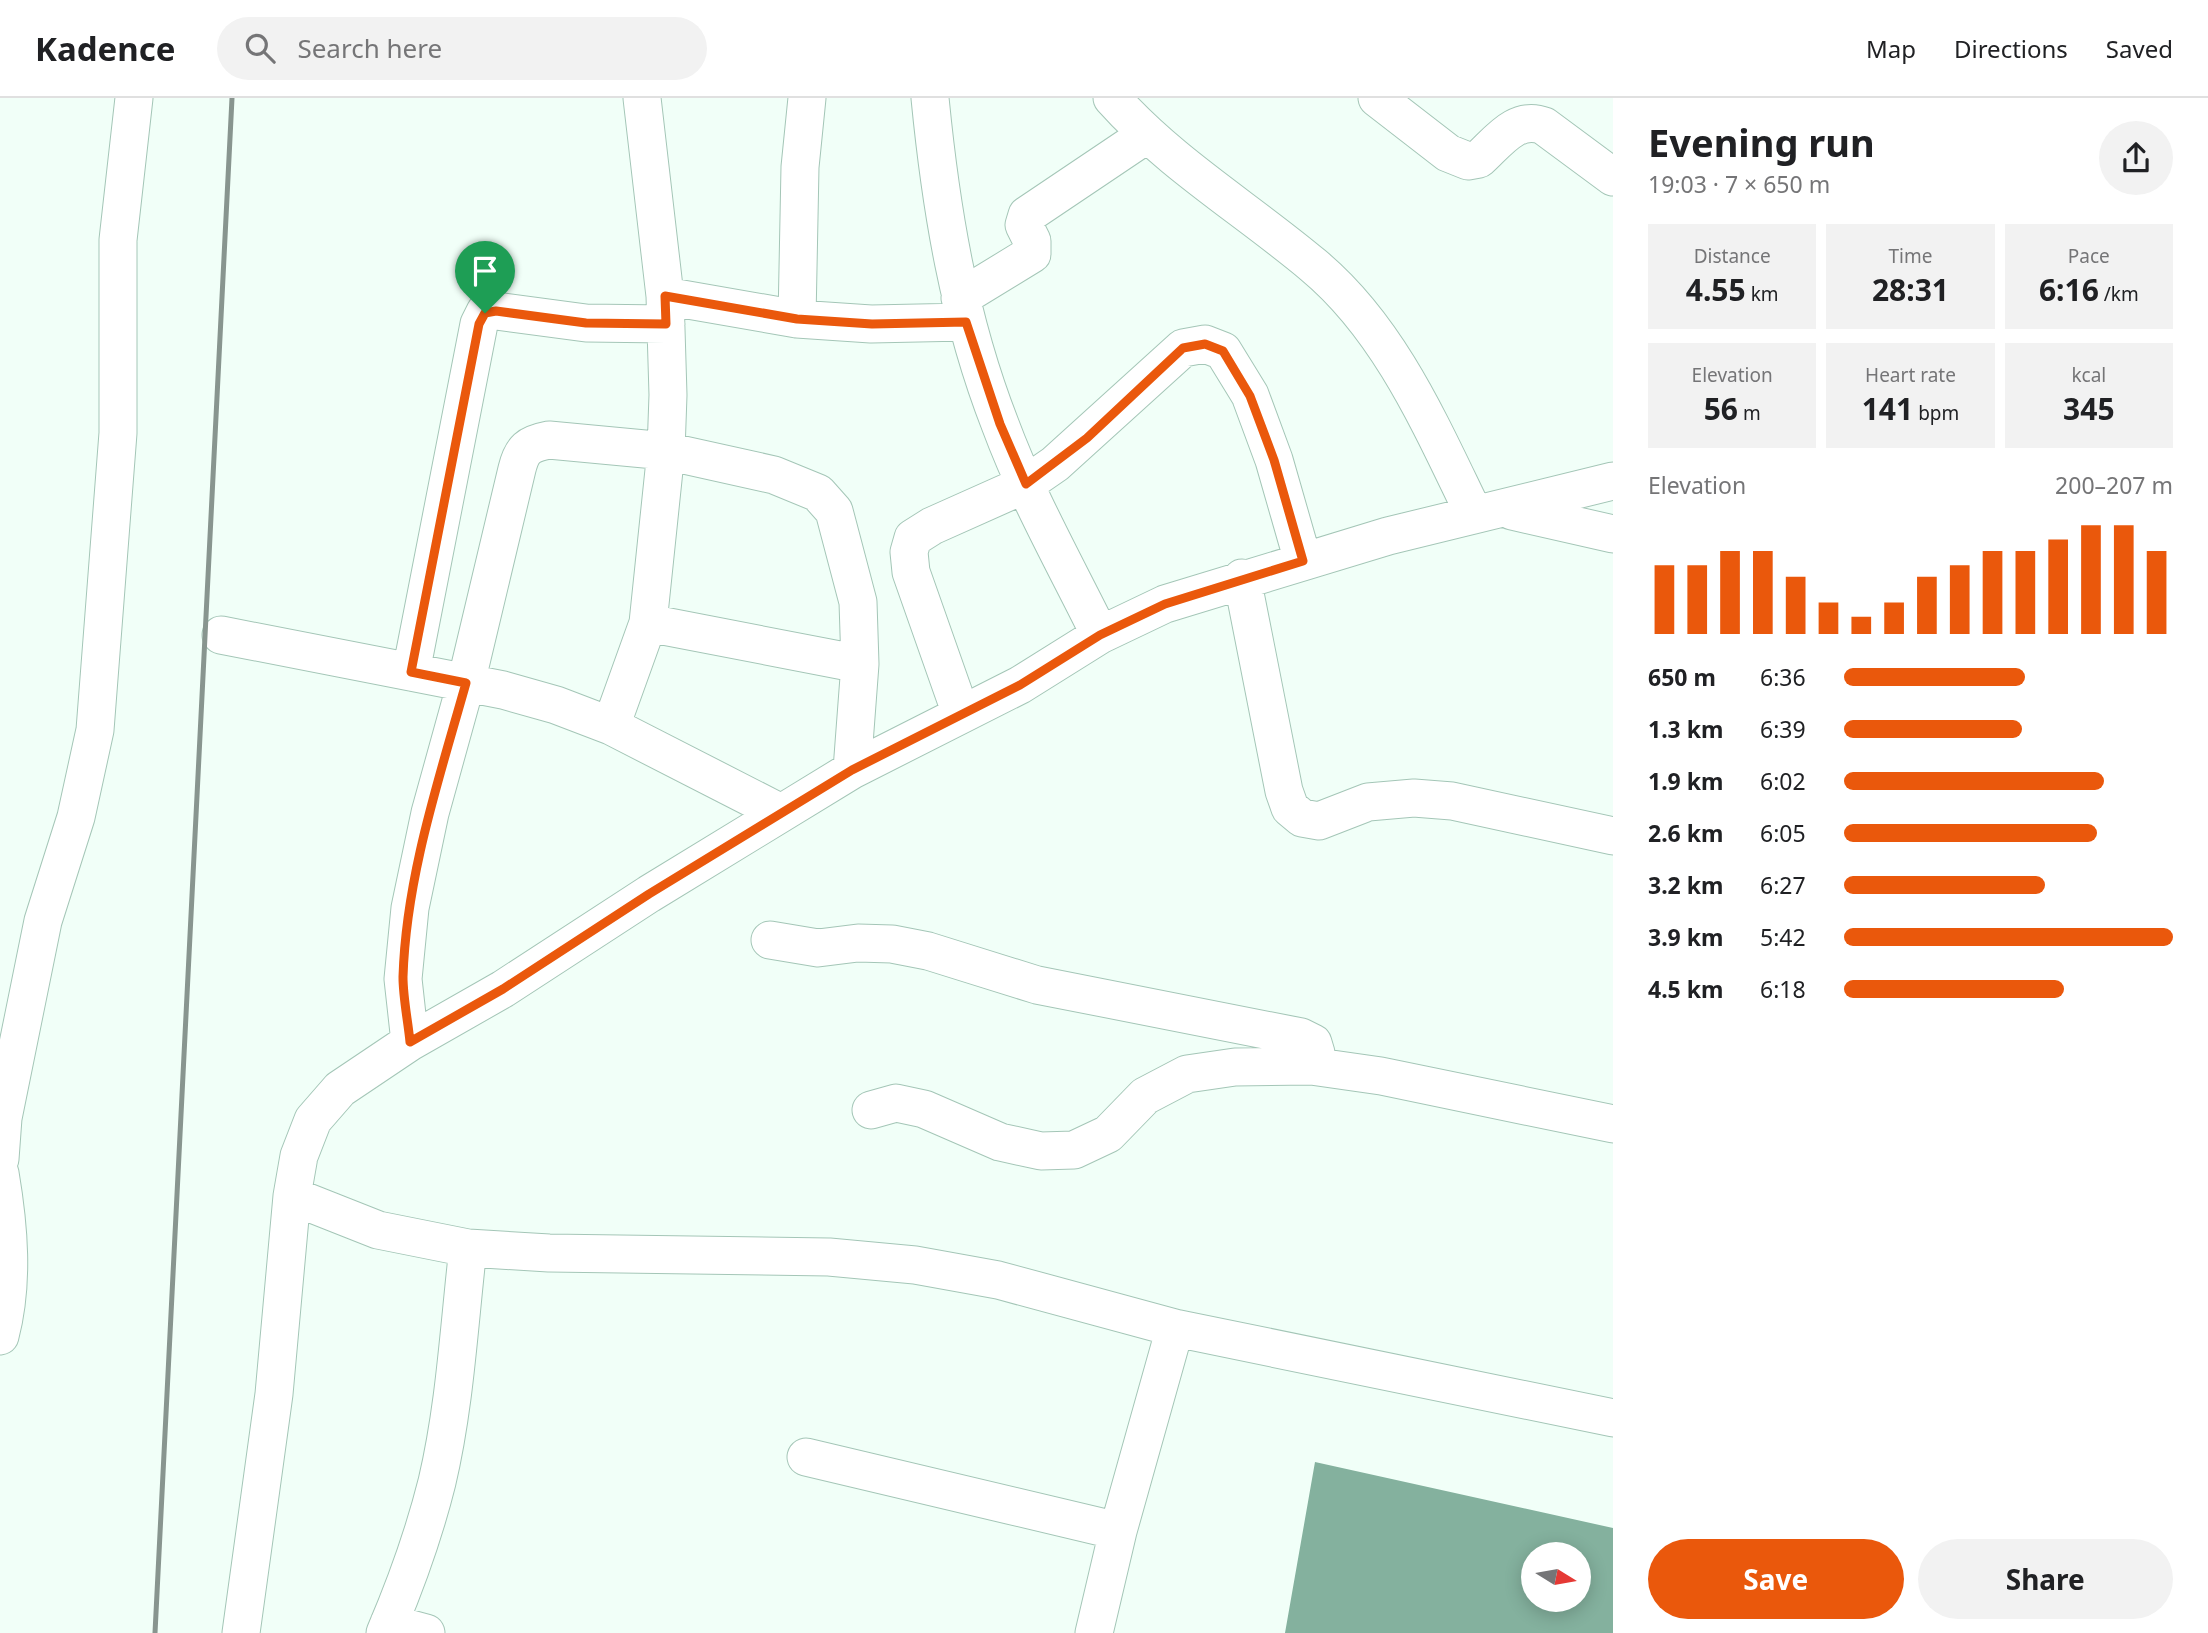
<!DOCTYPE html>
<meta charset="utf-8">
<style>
:root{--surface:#fff;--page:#f2f2f2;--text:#202124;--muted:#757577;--line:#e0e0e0;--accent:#ea580c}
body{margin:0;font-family:"Noto Sans",sans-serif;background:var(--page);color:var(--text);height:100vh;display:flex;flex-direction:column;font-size:26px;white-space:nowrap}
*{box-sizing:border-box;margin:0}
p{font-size:23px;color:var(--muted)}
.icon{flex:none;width:38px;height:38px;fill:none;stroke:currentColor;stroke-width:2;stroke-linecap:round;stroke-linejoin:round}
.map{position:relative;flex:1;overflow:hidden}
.sheet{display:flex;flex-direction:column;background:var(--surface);width:595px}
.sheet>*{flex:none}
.needle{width:46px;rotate:101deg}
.fabs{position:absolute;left:1521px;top:1444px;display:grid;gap:14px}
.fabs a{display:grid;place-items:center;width:70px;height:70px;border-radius:50%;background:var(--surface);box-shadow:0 4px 18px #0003;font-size:35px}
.pin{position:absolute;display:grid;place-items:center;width:60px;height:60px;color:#fff;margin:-72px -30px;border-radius:50% 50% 50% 0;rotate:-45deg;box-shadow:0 0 7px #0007}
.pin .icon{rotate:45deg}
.round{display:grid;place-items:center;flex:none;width:74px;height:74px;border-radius:37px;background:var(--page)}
.overview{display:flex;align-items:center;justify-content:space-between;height:119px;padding:0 35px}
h1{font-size:38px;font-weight:700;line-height:52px}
.stats{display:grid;grid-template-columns:repeat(3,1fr);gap:10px;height:119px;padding:7px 35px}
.stats div{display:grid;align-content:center;border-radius:0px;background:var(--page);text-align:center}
.stats b{font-size:30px;font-weight:700}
.stats small{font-size:19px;font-weight:400}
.stats p{font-size:19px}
.chart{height:196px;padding:14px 35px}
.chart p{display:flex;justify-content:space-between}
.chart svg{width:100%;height:126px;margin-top:7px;stroke:var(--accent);stroke-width:6}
.primary-button{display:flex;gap:14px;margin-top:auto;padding:14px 35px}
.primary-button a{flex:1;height:80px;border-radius:42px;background:var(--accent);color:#fff;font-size:28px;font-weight:700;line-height:80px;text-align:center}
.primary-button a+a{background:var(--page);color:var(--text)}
ul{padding:0 35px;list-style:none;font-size:23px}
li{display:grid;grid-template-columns:112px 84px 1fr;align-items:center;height:52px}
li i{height:18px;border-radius:9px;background:var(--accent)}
header{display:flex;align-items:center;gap:42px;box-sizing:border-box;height:98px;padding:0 35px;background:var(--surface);border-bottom:2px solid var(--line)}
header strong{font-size:33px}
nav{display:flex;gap:38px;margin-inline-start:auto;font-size:24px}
.search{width:490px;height:63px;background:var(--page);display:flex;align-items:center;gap:18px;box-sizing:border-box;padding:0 24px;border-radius:38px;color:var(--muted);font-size:26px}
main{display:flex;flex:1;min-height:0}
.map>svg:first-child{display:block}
.water{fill:#84b19e;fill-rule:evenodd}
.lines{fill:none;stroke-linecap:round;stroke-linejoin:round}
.minor-casing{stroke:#a4c6b7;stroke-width:39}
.minor{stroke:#fff;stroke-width:37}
.rail{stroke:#88958f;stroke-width:5}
.route-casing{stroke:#fff;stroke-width:14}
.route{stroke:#ea580c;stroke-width:9}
</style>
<header>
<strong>Kadence</strong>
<div class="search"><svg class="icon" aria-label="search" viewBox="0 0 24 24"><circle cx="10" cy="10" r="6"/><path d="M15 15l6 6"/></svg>Search here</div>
<nav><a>Map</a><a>Directions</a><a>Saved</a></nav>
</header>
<main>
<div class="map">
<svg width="1613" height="1535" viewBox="0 0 1613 1535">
<rect width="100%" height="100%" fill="#f1fff8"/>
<path class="water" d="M1315,1364L1613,1430V1535H1285ZM1533,1456H1578V1502H1533Z"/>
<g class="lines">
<g class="minor-casing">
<path id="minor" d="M930,0C941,112 959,221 1000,326C1027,399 1066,468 1100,537
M1112,0C1171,66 1245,110 1313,167C1390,231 1431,328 1474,416
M1377,0L1448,55L1468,63L1479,61C1498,44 1516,17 1544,28L1613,79
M665,198L797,221L871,226L966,224
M960,200L1032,156V143L1024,127L1027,117L1146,37
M797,221L800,69L807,0
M1512,413L1613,436
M1242,480L1284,693L1290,710L1302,720L1319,723L1368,704L1414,700L1452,703L1613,738
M648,525L860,566
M221,537L503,592L556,607L611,628L781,715
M411,574L479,226L485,214L496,213L586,225L666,226
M961,616L911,474L909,454L913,440L932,428L1026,386L1055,366L1183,250L1205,246L1223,253L1250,297L1274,362L1303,463
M611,628L648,525L666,353L668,297L665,198L642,0
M770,842L818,850L858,845L892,846L928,853L1037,887L1301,939L1313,945L1316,955L1311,968
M410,944L403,881L410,810L430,715L466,585L517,371C522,351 528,346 549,342L666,353L774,377L818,395L834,413L858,504L860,566L852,672
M871,1012L896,1005L924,1011L1000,1044L1041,1053L1074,1052L1108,1036L1145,998L1187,976L1235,969L1311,968L1381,978L1613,1026
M0,1061L3,1020L43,823L76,719L95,632L118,335V142L134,0
M0,1075C9,1128 14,1185 0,1238
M292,1098L378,1132L468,1150L549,1155L829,1159L915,1167L998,1182L1175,1230L1613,1320
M806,1359L1118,1433
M389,1525L426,1535
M241,1535L274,1296L292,1098L299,1058L313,1022L340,991L410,944L503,891L649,796L852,672L1020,587L1100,537L1165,506L1388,438L1613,383
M385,1535C406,1486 424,1436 437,1384C455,1308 459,1228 468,1150
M1094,1535L1118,1433L1175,1230"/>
</g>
<use href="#minor" class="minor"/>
<path class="rail" d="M155,1535L232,0"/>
</g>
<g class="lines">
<g class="route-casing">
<path id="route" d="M665,198L797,221L872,226L966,224L1000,326L1026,386L1087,340L1183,250L1205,246L1223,253L1250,298L1274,362L1303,463L1165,506L1100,537L1020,587L852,672L649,796L503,891L410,944C408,923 403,900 403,879C406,779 439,681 466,585L411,574L479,226L485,215L496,213L586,225L666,226Z"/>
</g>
<use href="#route" class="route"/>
</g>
</svg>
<div class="fabs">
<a><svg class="needle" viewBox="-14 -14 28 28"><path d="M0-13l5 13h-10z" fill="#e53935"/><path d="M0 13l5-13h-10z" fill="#757577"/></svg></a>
</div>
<div class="pin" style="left:485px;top:215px;background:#1e9e55"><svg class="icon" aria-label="arrive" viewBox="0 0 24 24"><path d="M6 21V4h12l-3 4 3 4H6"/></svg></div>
</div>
<section class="sheet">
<div class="overview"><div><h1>Evening run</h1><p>19:03 · 7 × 650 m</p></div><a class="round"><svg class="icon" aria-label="share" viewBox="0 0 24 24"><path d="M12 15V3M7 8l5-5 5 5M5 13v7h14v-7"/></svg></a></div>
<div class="stats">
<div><p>Distance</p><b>4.55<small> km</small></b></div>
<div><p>Time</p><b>28:31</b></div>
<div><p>Pace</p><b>6:16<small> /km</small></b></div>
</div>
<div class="stats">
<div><p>Elevation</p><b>56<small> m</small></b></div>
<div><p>Heart rate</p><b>141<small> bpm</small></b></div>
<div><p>kcal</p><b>345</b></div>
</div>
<div class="chart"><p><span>Elevation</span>200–207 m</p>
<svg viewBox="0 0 160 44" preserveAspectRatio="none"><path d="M5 44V20M15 44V20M25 44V15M35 44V15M45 44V24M55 44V33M65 44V38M75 44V33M85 44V24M95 44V20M105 44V15M115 44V15M125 44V11M135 44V6M145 44V6M155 44V15"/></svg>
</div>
<ul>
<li><b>650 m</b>6:36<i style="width:55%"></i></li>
<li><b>1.3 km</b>6:39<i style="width:54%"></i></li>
<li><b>1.9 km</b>6:02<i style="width:79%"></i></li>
<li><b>2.6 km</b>6:05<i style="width:77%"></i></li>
<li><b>3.2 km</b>6:27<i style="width:61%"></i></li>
<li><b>3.9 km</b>5:42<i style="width:100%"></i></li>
<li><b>4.5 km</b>6:18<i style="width:67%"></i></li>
</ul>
<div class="primary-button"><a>Save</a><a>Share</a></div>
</section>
</main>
